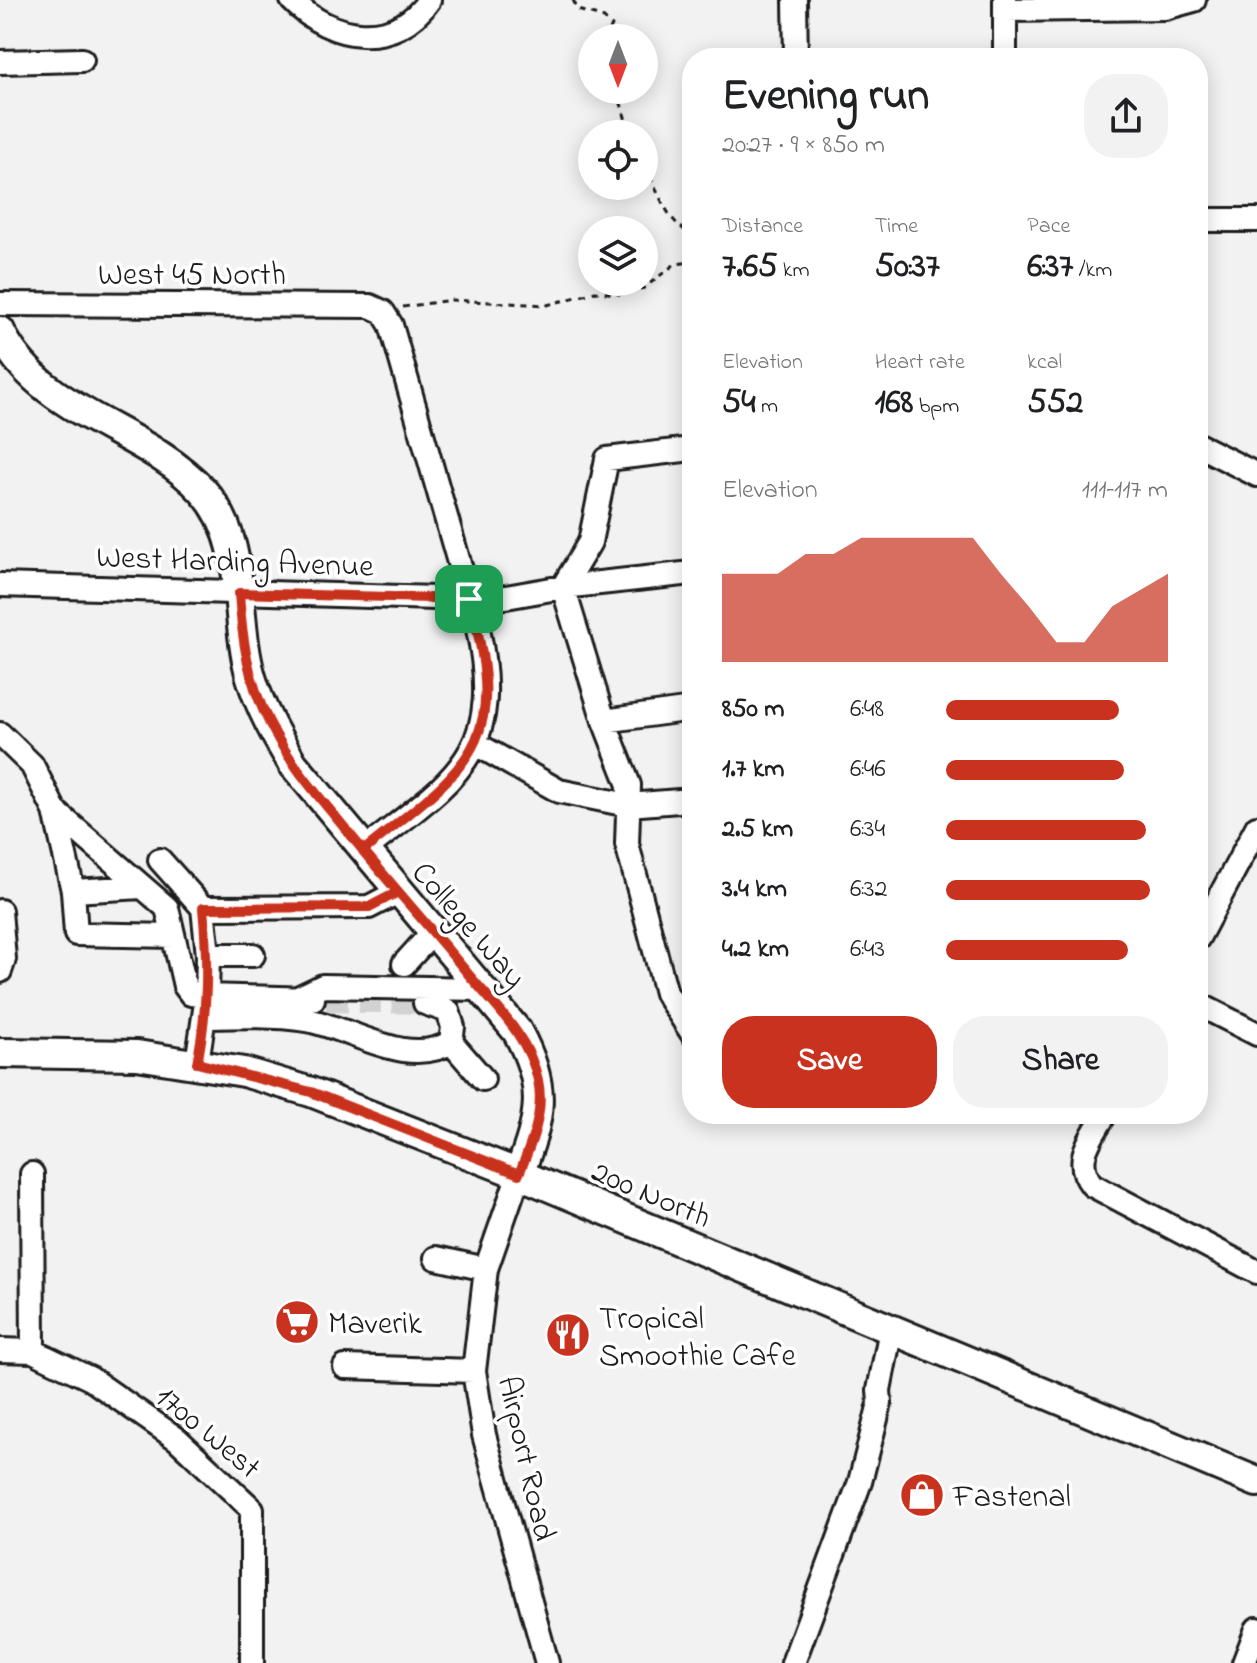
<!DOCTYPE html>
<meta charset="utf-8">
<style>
:root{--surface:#fff;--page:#f2f2f2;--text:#202124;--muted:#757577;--accent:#c8321e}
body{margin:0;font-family:"Indie Flower",sans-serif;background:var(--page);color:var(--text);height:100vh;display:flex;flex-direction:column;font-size:30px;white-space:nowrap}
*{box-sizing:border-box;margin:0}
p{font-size:26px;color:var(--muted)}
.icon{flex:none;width:44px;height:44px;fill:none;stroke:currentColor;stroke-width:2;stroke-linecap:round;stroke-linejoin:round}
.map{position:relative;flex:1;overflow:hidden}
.side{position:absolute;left:682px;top:48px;width:526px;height:1076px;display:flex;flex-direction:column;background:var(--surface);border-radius:32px;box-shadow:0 4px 20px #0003}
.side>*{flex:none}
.needle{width:52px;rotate:180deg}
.buttons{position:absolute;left:578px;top:24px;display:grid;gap:16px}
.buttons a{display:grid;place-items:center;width:80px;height:80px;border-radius:50%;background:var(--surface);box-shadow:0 4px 20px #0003;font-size:40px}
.pin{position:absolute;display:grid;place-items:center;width:68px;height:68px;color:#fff;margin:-34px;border-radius:16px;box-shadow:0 4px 12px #0006}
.round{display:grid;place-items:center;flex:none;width:84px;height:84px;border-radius:32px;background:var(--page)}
.overview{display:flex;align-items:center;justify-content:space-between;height:136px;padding:0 40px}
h1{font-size:44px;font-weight:700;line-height:60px}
.stats{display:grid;grid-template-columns:repeat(3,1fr);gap:12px;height:136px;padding:8px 40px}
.stats div{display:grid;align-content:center}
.stats b{font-size:34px;font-weight:700}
.stats small{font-size:22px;font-weight:400}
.stats p{font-size:22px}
.chart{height:224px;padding:16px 40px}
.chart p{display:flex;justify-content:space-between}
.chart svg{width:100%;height:144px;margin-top:8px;fill:var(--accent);opacity:.7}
.cta{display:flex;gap:16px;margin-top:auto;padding:16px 40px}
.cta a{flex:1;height:92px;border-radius:32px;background:var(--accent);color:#fff;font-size:32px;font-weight:700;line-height:92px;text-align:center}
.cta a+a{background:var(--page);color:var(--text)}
ul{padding:0 40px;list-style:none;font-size:26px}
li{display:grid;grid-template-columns:128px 96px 1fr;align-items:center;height:60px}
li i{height:20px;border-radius:10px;background:var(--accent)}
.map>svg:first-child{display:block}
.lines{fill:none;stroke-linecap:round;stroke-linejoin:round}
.minor-tunnel{stroke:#d2d2d2;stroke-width:22;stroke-dasharray:22 11;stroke-linecap:butt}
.minor-casing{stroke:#1c1c1c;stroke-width:28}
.major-casing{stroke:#1c1c1c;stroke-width:34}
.path{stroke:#1c1c1c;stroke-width:3;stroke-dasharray:6 6;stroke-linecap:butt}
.minor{stroke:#fff;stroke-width:22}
.major{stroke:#fff;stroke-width:28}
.route-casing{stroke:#fff;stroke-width:16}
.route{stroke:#c8321e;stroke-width:10}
.labels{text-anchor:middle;stroke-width:7;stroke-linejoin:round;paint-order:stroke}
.street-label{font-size:32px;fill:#1c1c1c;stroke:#fff}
.poi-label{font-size:32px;fill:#1c1c1c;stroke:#fff;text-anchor:start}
</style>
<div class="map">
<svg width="1257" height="1663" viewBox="0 0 1257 1663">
<rect width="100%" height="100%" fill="#f2f2f2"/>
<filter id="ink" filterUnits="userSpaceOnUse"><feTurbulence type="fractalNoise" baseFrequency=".0125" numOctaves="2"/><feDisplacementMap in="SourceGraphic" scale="16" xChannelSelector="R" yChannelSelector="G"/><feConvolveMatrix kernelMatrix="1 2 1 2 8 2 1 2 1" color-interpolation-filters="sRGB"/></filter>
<g filter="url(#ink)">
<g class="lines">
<path class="minor-tunnel" d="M326,1001L425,1003"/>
<g class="minor-casing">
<path id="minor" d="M292,0C331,41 395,50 429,0
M795,0L796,58
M1005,0V58
M1005,10L1165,8L1194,0
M0,62L82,60
M1198,220H1257
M0,304L370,306L383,312L391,325L478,629C505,757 453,779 363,851
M1198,445L1257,475
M692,449L607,459L590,542L563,587L604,721L629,785L627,844L666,993L692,1033
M0,585L469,599L506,597L563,587L692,573
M604,721L692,709
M0,734L32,765L55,811L167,908L185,986L191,994L207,996L197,1063
M476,744L559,791L628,805L692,800
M55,811L73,891L76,934L173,936
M160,860L203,908
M73,891L142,887
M0,911L4,959L0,971
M1198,938L1257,827
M208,955L207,996L313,999
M253,955H208L203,908L369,907L398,892
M404,964L433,932
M300,997L323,986L481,989
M425,1003L448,1011L453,1027L451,1042L483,1079
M1198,1004L1257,1034
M207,1017C241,1016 273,1015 307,1020C351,1028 408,1069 451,1042
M1105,1114C1091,1139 1072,1160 1092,1185L1257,1272
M32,1174L33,1351
M519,1174L486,1269L474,1371L484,1435L547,1663
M436,1258L486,1269
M0,1350L33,1351L91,1379L177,1439L252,1509V1663
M345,1367L474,1371
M793,1663L860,1482L880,1403L879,1390L891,1329
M1244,1663L1257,1629"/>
</g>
<g class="major-casing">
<path id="major" d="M0,331C40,415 144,427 203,491C249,541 233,616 251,677C260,708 276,736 293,764L517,1031C548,1087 541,1116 519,1174
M0,1053L137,1055L244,1072L311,1092L519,1174L1257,1482"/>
</g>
<path class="path" d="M573,0L578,10L604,18L612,26L605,38
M617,90L630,134
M644,166C659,190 665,222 692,234
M403,307L451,300L547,305L595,292L619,294L644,288L675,264L692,262"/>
<use href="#minor" class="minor"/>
<use href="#major" class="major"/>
</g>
</g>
<g class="lines" filter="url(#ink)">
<g class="route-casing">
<path id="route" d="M469,599C511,745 471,764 363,851L398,892L369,907L203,908C208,962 208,1010 197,1063L311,1092L519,1174C531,1144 545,1112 538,1080C529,1037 496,1007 469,975C426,923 381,873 339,821C313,790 287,759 269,722C248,682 242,638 239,593L469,599"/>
</g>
<use href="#route" class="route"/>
</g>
<defs>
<g id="supermarket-disc" transform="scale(2.3)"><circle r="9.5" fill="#c8321e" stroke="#fff"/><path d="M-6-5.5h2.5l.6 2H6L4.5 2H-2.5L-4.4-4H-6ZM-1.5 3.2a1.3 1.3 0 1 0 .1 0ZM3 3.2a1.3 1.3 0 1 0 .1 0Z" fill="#fff"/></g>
<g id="restaurant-disc" transform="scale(2.3)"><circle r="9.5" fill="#c8321e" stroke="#fff"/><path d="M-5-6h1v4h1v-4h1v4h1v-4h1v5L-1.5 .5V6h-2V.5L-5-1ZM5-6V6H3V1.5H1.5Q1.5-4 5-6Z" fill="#fff"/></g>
<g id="shop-disc" transform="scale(2.3)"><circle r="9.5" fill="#c8321e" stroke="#fff"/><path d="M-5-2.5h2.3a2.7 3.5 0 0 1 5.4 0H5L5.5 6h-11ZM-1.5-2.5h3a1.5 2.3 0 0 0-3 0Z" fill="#fff"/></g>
</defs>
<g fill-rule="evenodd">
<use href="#supermarket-disc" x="297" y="1322"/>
<use href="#restaurant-disc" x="568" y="1335"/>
<use href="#shop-disc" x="922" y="1495"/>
</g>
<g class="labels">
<g class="street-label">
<text x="192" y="284">West 45 North</text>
<text transform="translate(235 560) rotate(2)" y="11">West Harding Avenue</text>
<text transform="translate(470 924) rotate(49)" y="11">College Way</text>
<text transform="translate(652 1193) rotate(23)" y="11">200 North</text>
<text transform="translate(209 1431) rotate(40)" y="11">1700 West</text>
<text transform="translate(528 1458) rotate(77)" y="11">Airport Road</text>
</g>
<g class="poi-label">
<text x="599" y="1328">Tropical<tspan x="599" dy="37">Smoothie Cafe</tspan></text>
<text x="328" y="1333">Maverik</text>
<text x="953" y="1506">Fastenal</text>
</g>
</g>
</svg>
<div class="buttons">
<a><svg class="needle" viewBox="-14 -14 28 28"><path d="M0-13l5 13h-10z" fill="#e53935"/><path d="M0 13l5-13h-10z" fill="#757577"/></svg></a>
<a><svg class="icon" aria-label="locate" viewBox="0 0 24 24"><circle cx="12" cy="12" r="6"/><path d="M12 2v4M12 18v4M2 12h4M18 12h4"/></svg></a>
<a><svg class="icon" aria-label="layers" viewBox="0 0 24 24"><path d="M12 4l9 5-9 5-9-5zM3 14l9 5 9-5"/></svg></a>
</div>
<div class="pin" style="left:469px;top:599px;background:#1e9e55"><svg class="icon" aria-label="arrive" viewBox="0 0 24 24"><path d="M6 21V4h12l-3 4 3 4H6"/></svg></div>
<section class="side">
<div class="overview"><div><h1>Evening run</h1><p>20:27 · 9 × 850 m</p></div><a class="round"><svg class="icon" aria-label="share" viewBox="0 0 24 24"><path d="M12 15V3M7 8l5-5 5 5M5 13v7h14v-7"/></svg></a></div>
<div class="stats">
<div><p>Distance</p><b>7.65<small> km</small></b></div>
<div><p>Time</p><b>50:37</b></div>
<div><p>Pace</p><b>6:37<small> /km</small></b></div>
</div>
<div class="stats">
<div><p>Elevation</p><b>54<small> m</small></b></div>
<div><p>Heart rate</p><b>168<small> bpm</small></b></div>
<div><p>kcal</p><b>552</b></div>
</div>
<div class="chart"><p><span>Elevation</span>111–117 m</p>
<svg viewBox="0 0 160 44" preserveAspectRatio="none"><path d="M0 44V17L10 17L20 17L30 11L40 11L50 6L60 6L70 6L80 6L90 6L100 17L110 27L120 38L130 38L140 27L150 22L160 17V44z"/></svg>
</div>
<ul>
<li><b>850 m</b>6:48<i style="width:78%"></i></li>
<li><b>1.7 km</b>6:46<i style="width:80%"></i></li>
<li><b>2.5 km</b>6:34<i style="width:90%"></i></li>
<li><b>3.4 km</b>6:32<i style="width:92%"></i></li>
<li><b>4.2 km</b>6:43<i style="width:82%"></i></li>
</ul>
<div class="cta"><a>Save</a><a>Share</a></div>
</section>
</div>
